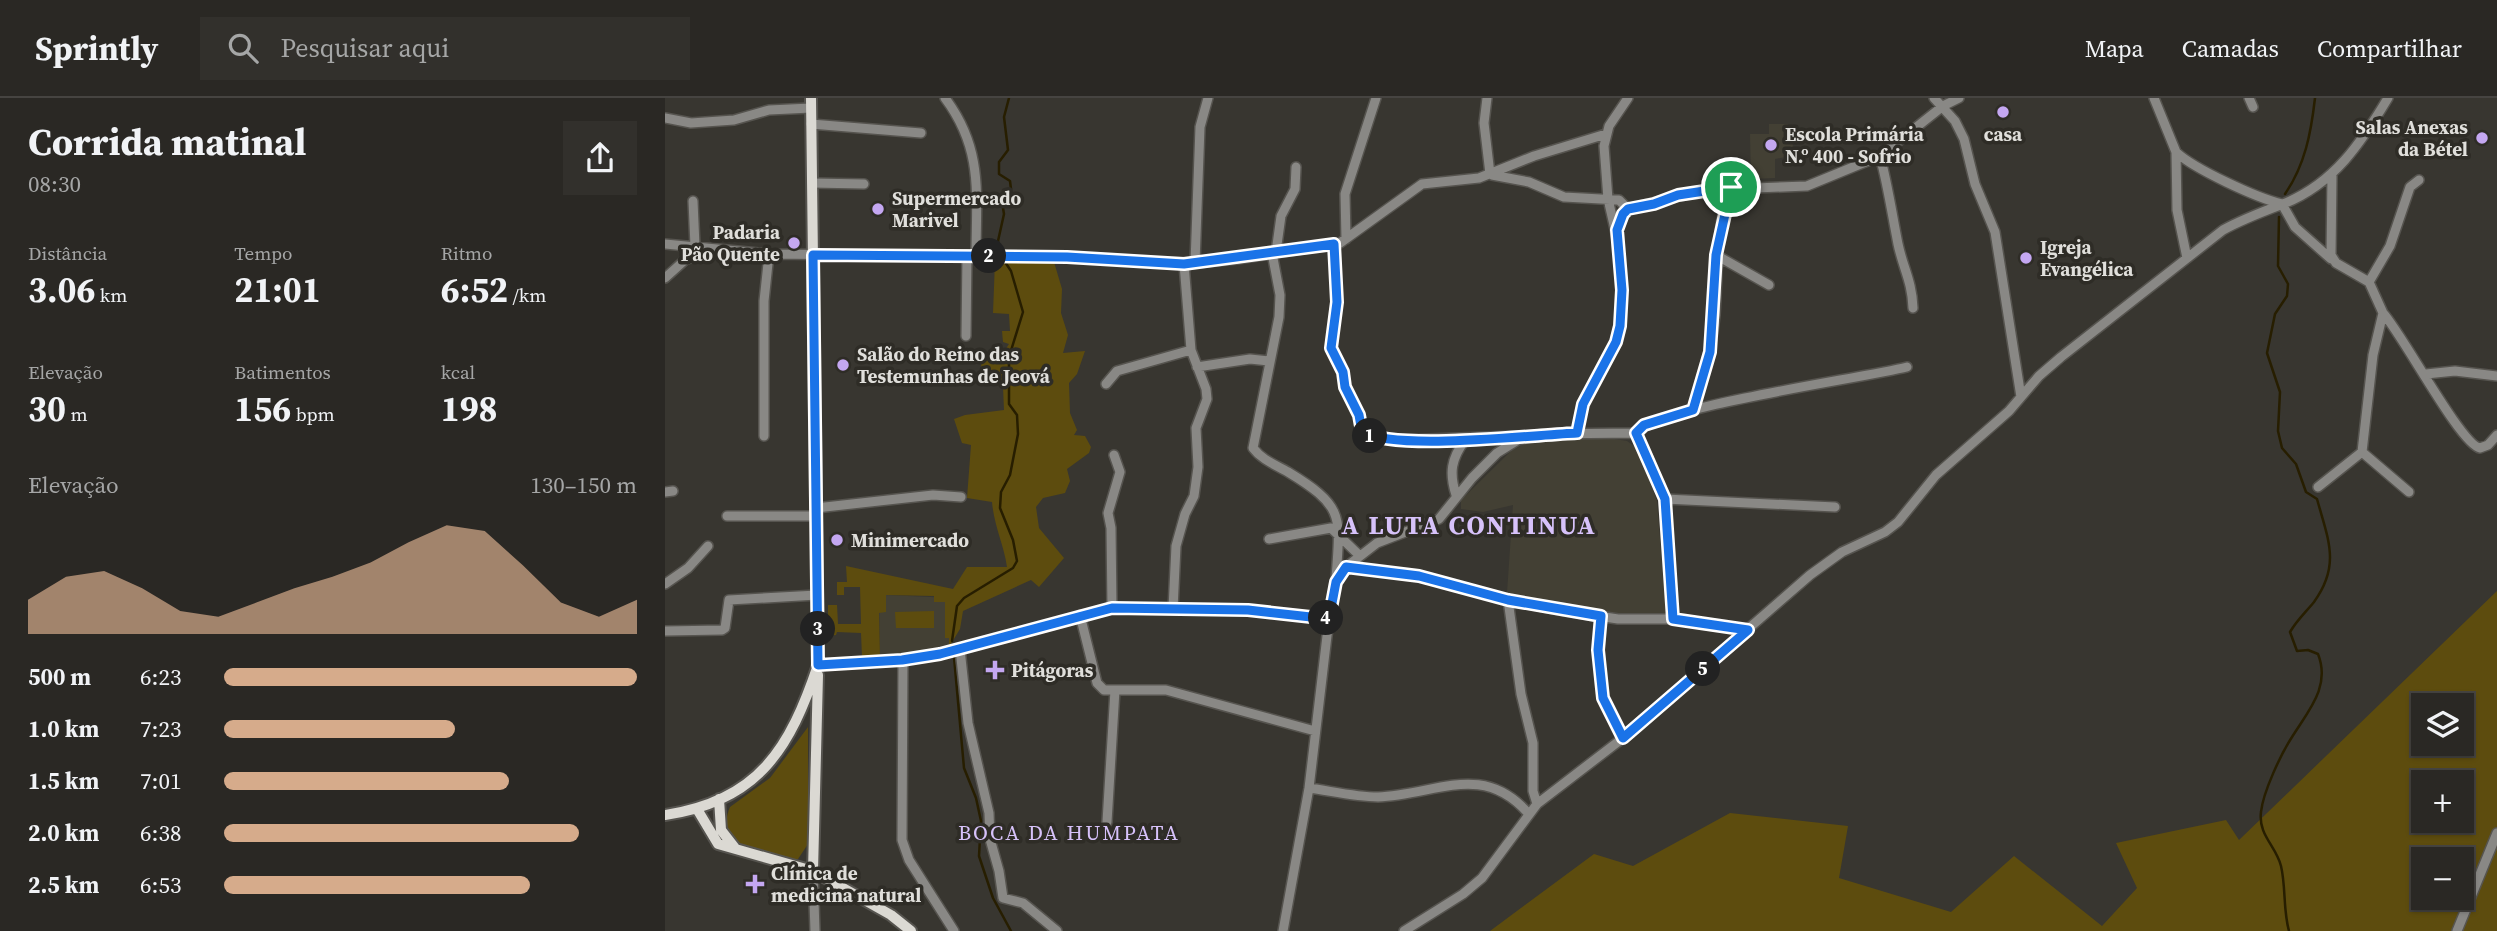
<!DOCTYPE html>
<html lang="pt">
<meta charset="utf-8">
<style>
:root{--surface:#2a2824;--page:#32302c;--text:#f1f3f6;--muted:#a5a6a6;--line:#464441;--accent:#d6ab8b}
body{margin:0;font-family:"Source Serif 4",serif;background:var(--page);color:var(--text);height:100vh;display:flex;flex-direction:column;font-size:26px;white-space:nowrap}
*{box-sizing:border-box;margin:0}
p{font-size:23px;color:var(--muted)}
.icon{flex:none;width:38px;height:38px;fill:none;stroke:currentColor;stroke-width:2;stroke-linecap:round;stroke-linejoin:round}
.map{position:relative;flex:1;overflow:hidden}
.side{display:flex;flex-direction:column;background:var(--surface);width:665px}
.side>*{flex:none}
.buttons{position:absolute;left:1746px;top:595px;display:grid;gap:14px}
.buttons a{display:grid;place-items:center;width:63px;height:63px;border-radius:0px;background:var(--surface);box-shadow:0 2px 5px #0004,0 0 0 2px var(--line);font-size:35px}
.pin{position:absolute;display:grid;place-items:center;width:60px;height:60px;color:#fff;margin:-30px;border:4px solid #fff;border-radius:50%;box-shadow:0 2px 7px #0007}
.km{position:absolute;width:35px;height:35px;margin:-18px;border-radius:50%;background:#222;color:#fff;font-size:19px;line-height:35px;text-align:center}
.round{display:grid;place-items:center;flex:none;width:74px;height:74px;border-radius:0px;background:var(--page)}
.head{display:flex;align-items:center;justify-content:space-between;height:119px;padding:0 28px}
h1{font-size:38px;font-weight:700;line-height:52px}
.metrics{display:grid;grid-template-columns:repeat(3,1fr);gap:10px;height:119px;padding:7px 28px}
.metrics div{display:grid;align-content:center}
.metrics b{font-size:35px;font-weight:700}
.metrics small{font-size:19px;font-weight:400}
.metrics p{font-size:19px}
.chart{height:196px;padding:14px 28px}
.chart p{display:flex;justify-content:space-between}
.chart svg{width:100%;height:126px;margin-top:7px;fill:var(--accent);opacity:.7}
ul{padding:0 28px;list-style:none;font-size:23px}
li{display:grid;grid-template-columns:112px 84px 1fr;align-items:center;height:52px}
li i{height:18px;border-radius:9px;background:var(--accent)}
header{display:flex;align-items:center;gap:42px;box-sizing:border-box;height:98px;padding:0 35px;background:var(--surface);border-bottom:2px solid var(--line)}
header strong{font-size:33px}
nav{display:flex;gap:38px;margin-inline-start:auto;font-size:24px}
.search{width:490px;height:63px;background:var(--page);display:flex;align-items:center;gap:18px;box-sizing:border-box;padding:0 24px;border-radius:0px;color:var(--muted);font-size:26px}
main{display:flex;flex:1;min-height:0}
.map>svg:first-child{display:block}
.built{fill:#434034}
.green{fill:#5d4c0e;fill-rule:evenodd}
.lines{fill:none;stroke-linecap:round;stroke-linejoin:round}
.stream{stroke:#271e00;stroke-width:2.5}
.minor-casing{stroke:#56544f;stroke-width:12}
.major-casing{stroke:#56544f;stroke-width:14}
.minor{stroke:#898885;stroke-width:9}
.major{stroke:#dbd9d3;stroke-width:10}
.route-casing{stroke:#fff;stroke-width:14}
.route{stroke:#1a73e8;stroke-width:9}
.poi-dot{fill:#c4a7f1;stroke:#2e2c26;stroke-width:2.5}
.labels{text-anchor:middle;stroke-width:7;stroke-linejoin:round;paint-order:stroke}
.poi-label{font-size:19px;font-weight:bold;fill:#e0dfdb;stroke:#2e2c26;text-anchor:start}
.neighbourhood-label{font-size:21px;letter-spacing:2px;fill:#d7c2fa;stroke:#2e2c26}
.district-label{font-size:26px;font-weight:bold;letter-spacing:2px;fill:#d7c2fa;stroke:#2e2c26}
</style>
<header>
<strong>Sprintly</strong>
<div class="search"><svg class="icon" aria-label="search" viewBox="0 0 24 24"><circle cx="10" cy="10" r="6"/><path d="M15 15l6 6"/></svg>Pesquisar aqui</div>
<nav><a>Mapa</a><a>Camadas</a><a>Compartilhar</a></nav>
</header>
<main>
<section class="side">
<div class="head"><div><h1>Corrida matinal</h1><p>08:30</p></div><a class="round"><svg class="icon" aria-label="share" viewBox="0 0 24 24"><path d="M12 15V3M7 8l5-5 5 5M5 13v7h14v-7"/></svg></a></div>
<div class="metrics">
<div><p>Distância</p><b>3.06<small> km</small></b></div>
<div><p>Tempo</p><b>21:01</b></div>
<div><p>Ritmo</p><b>6:52<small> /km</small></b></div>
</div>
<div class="metrics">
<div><p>Elevação</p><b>30<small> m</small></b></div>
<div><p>Batimentos</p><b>156<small> bpm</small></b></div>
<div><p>kcal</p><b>198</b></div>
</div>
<div class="chart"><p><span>Elevação</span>130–150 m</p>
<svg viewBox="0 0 160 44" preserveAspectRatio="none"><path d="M0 44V32L10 24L20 22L30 28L40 36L50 38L60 33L70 28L80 24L90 19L100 12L110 6L120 8L130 20L140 33L150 38L160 32V44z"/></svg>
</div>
<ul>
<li><b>500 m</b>6:23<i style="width:100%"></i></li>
<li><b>1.0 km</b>7:23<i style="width:56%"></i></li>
<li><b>1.5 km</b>7:01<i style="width:69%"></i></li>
<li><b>2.0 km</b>6:38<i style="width:86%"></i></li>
<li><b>2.5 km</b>6:53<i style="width:74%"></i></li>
</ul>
</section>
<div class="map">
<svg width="1832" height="833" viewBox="0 0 1832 833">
<rect width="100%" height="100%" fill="#383630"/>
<path class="built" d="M1104,26H1123L1130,57L1110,61V80L1086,81L1085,36H1104Z
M891,340H944L962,343L972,350L992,403L1001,518L951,516L842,495L848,407L818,414L796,411V402L846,353L865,343Z
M221,497L288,500L284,549L215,559L214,500Z"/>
<path class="green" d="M330,163L389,164L397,191L396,215L403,237L398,255L420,253L412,276L404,285L405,315L412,332L409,337L420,338L426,349L424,355L402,371L405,383L400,395L378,400L371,409L374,430L399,460L374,489L366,482L298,513L295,531L284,549V540H280V504H269V498L221,497V514L214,515L215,559H197L196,535L172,534L171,537L163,538V507H172L173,526H196L195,489H179V497H172V484H182L181,468L288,491L302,469H342C339,447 329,428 327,404L302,400L306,347L297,345L289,321L300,317L339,312L338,289L317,281L316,263L334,261L344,246L338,244L337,233H345L344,216L328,215Z
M1832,493V833H825L929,756L968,768L1065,715L1183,728L1174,780L1286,814L1349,758L1437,828L1472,790L1451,745L1561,722L1574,742ZM1759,607H1797V646H1759ZM1759,684H1797V723H1759ZM1759,761H1797V800H1759Z
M269,513V530H231L230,514Z
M143,629V746L133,761L125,763C100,755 48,748 65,709L105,680Z"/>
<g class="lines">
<path class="stream" d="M1620,96C1640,67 1646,35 1650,0
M1614,119L1613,168L1623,186L1622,198L1610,216L1602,255L1615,294L1613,333L1617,350L1631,366L1641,394L1652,401C1663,441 1676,467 1649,504C1640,515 1632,522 1625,534L1632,553L1643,552L1653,556C1666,589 1643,613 1627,639C1616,656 1598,694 1596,714C1593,737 1611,748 1616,768C1621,789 1618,812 1624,833
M287,543L292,508L299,500L348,470L352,463L348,442L335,410L336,394L345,377L353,336L352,317L344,306V259L358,214L346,173L336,158L333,143L339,116L337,104L346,91L345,83L334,76V64L343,52L339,19L344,0
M289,559L299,670L311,700L316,723L314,758L328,800L346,833"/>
<g class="minor-casing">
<path id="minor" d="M280,0C319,52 311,97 311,158
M822,0L819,25L825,76
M1269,0L1290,23L1299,41L1310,86L1330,134L1356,299
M1489,0L1511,54L1512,112L1522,160
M1584,0L1588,9
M0,20L26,25L69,22L104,12L146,10
M146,26L256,35
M1511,54C1529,71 1592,100 1617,106L1630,129L1666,161
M1215,58C1223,88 1227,116 1233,146C1238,170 1247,183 1248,210
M827,77L864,84L899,99L954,102L963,111
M1667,78L1666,157L1671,165L1704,184L1718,215L1708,257L1697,354
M147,85L199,86
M28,103L30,148
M952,140L954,124L963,111L1039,92L1142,88L1215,58L1278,8L1294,0
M681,141L680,96L711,0
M0,146L104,156L402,159L519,166L572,161L675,145L757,86L814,80L869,58L941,36
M669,146L672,204L666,250L679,277L680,290L694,317L697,334L714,340L734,342L855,338
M611,154L616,118L630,91L631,69
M607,155L615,197L614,219L588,350C597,362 611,367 623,374C681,409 675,419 671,481
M1051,157L1104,187
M530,165L535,29L543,0
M0,180L20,162L44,151
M1704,184L1725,148L1745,89L1754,82
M1718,215C1738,237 1796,347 1815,350L1823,347L1832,337
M301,238L302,157
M532,269L585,261L604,263
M1761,276L1790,273L1832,278
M441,286L452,273L526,252
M1028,312C1037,281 1047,250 1050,217C1053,174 1050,131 1066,89
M912,335L918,306L951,245L955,228L957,192L952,140L943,101L939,48L944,28L963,0
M971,335C996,308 1194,281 1242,269
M99,338V203L104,156
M1697,354L1744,394
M1653,389L1697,354
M0,394L8,393
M791,397C784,375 786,361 800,342
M1000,401L1170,409
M151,410L268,397L296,399
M62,418H151
M604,441L666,430L694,457
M681,469L754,478L843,502L900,513L953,521H1008L1083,532
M0,486L23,470L43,448
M843,502L856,596L868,645V693L872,706
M447,510L446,430L443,415L455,374L449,357
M508,511L511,448L520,416L529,398L533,369L531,330L542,301L541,291L526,252L519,166
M415,517L432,585L439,592H501L650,633
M936,518L933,552L938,600L958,640
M0,533L57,532L60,530L64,502L152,497
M295,551L303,625L324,715L325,741L334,773L338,800L358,805L392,833
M238,562L237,742L244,762L289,833
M153,567L238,562L275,556L447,510L583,512L664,521
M644,690C666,693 690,699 713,699C771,697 817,663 863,715
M442,724L450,592
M148,773L150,833
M618,833L644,690L664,521L671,484L681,469L712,445L774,421L807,380L832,355L853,342L877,336L971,335L1000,401L1008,521
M739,833L798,796L817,780L872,706L958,640L1145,477L1177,454L1220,434L1233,424L1271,377L1344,313L1374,278L1396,259L1558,132C1578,121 1597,114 1618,106C1669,86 1696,45 1723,0
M1792,833L1832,735"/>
</g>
<g class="major-casing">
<path id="major" d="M54,701L56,732L70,750
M32,711L53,746L148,773L226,817L246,833
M0,717C94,703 125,650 153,567L146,0
M148,773L153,577"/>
</g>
<use href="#minor" class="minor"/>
<use href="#major" class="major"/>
</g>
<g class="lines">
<g class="route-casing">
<path id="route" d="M1066,89L1051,157L1045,254L1028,312L979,327L971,335L1000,401L1008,521L1083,532L958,640L938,600L933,552L936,518L843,502L754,478L681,469L671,484L664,521L583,512L447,510L275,556L237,562L153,567L148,157L402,159L519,166L669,146L672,204L666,250L678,274L680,289L694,317L697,334C732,353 866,337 912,335L918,306L951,244L955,228L957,192L952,132L958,116L963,111L989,106L1013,97Z"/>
</g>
<use href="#route" class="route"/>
</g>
<g class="poi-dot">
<circle cx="1338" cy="14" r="7"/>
<circle cx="1817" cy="40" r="7"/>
<circle cx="1106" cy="47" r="7"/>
<circle cx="213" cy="111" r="7"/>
<circle cx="129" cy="145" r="7"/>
<circle cx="1361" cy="160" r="7"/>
<circle cx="178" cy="267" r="7"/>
<circle cx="172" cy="442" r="7"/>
<path d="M326.5 561.5h7v7h7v7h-7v7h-7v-7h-7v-7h7z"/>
<path d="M86.5 775.5h7v7h7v7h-7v7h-7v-7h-7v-7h7z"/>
</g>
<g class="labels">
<g class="poi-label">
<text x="1803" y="36" text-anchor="end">Salas Anexas<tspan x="1803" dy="22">da Bétel</tspan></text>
<text x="1120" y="43">Escola Primária<tspan x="1120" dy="22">N.º 400 - Sofrio</tspan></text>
<text x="1338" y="43" text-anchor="middle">casa</text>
<text x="227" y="107">Supermercado<tspan x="227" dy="22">Marivel</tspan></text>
<text x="115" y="141" text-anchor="end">Padaria<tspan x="115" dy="22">Pão Quente</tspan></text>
<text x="1375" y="156">Igreja<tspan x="1375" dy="22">Evangélica</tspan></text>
<text x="192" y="263">Salão do Reino das<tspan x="192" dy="22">Testemunhas de Jeová</tspan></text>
<text x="186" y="449">Minimercado</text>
<text x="346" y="579">Pitágoras</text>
<text x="106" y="782">Clínica de<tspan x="106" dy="22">medicina natural</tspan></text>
</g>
<g class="neighbourhood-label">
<text x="404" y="742">BOCA DA HUMPATA</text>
</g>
<g class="district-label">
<text x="804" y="436">A LUTA CONTINUA</text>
</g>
</g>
</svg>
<div class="buttons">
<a><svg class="icon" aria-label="layers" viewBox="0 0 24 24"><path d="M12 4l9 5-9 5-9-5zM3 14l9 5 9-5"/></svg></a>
<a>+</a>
<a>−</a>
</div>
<div class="pin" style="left:1066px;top:89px;background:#1e9e55"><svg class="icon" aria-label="arrive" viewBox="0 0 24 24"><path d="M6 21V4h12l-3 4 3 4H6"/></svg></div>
<b class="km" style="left:705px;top:338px">1</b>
<b class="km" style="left:324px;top:158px">2</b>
<b class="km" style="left:153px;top:531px">3</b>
<b class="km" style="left:661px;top:520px">4</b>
<b class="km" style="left:1038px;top:571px">5</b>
</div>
</main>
